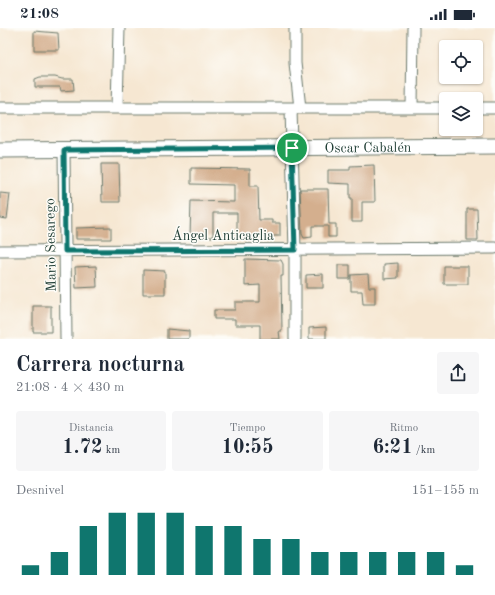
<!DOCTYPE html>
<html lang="es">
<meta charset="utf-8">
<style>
:root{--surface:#fff;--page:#f6f6f7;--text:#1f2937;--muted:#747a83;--accent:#0f766e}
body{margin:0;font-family:"Old Standard TT",serif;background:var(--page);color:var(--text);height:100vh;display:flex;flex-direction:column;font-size:15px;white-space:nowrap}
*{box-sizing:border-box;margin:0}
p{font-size:13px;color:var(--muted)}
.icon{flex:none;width:22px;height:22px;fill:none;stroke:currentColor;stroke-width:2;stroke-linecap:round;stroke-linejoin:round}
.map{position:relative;height:311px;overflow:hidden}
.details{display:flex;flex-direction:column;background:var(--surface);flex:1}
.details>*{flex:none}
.fabs{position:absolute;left:439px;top:12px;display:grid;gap:8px}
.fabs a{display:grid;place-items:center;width:44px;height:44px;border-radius:4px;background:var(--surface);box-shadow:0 1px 3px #0004;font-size:20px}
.pin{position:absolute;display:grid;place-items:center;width:34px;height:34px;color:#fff;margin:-17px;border:2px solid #fff;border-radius:50%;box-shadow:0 1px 4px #0007}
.round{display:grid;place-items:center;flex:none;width:42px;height:42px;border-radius:4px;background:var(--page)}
.overview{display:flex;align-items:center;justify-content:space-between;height:68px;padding:0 16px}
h1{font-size:22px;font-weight:800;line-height:30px}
.metrics{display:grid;grid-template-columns:repeat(3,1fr);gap:6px;height:68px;padding:4px 16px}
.metrics div{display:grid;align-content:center;border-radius:4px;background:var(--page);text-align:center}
.metrics b{font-size:20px;font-weight:800}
.metrics small{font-size:11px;font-weight:400}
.metrics p{font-size:11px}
.chart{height:112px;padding:8px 16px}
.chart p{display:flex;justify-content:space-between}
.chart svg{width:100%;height:72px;margin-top:4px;stroke:var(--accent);stroke-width:6}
.status{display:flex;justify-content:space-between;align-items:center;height:28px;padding:0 20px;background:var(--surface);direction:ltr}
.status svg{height:11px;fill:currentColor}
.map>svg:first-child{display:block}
.building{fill:#d4af8e}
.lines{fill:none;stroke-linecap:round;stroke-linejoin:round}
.street-casing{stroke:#6a786b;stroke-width:13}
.secondary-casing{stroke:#6a786b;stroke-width:17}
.street{stroke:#fff;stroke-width:11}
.secondary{stroke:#fff;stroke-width:15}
.route-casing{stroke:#fff;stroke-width:8}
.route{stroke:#0f766e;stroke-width:5}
.labels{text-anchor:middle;stroke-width:3;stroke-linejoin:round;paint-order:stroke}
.street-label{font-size:14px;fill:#1f3d34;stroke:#fdfcf7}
</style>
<div class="status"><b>21:08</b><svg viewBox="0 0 49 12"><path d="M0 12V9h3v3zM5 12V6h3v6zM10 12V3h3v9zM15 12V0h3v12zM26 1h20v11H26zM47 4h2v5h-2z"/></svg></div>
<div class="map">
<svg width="495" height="311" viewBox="0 0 495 311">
<rect width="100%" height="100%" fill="#fdfcf7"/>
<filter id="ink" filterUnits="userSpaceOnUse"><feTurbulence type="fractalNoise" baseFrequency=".025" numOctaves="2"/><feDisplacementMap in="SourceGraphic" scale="8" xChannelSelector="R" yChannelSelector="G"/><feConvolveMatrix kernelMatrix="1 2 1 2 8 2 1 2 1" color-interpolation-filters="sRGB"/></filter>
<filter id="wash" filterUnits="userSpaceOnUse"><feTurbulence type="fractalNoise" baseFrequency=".012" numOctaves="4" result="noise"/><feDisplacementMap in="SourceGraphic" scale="16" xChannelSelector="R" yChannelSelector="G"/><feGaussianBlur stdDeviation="0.9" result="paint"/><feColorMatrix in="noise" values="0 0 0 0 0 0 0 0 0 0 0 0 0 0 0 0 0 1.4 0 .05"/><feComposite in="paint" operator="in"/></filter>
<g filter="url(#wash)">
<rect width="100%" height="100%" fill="#f6e7d2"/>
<g id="blocks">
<path class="building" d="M34,3L58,5L59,22H34Z
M40,49H55L62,51H73L74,62L61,63L60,59H35V51Z
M101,136H119L120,174H102Z
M374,137L375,174H362V194H352V170H350V156L328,155V142H350V138Z
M191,140L250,141V158H258L259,192H272V195H280V208H237V185H213V209H190L191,173L234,174V157L191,156Z
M300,161H328L329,196H336V209H328V198H312V209L304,210L302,206Z
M0,165L10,166L7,191L0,190Z
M467,181H477L478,212H467Z
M111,199V211H76V200Z
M245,231L281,232L283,236V248H281L282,303H279L280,311H260V297H235V291H214V282H235V274H260V257L245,258Z
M398,235V250L384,251V236Z
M338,237H350V251H338Z
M96,238L97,259L76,260L75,239Z
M444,238H468V256H444Z
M143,242L165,243V266H143Z
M323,246V260H306V247Z
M368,246L369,259H375V276H363L362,263H351V247Z
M33,278H51V304H33Z
M326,299V311H309V300Z
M167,301L189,303V311H167Z"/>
</g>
</g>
<g filter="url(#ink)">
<use href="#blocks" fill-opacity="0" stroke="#6a786b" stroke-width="1"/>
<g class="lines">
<g class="street-casing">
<path id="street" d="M295,0V35L300,80
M0,80H446
M117,80L119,0
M412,80L413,0
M476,80H495
M291,81L295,222V311
M64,122L66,311
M0,223L495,220"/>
</g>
<g class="secondary-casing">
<g id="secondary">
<path id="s1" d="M0,122L495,118"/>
</g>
</g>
<use href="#street" class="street"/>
<use href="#secondary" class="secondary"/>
</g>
</g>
<g class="lines" filter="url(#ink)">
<g class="route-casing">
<path id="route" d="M292,120L295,222L65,223L64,122Z"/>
</g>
<use href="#route" class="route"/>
</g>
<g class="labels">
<g class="street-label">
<text dy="5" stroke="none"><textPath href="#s1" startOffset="368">Oscar Cabalén</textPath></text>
<text x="223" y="212">Ángel Anticaglia</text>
<text transform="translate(50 217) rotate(-91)" y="5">Mario Sesarego</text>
</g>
</g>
</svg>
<div class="fabs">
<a><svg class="icon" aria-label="locate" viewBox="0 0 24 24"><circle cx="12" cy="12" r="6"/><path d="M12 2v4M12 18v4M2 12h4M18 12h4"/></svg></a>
<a><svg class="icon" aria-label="layers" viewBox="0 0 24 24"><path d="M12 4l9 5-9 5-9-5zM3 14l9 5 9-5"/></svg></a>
</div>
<div class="pin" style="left:292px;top:120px;background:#1e9e55"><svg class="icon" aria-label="arrive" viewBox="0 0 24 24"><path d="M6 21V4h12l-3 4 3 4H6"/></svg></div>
</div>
<section class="details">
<div class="overview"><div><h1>Carrera nocturna</h1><p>21:08 · 4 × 430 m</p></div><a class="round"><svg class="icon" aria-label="share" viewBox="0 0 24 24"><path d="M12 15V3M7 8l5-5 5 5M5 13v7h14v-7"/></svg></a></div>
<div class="metrics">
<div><p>Distancia</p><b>1.72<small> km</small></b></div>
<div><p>Tiempo</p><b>10:55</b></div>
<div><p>Ritmo</p><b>6:21<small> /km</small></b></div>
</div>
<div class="chart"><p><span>Desnivel</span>151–155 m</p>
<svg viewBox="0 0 160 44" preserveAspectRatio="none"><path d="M5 44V38M15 44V30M25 44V14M35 44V6M45 44V6M55 44V6M65 44V14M75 44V14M85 44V22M95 44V22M105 44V30M115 44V30M125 44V30M135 44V30M145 44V30M155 44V38"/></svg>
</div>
</section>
